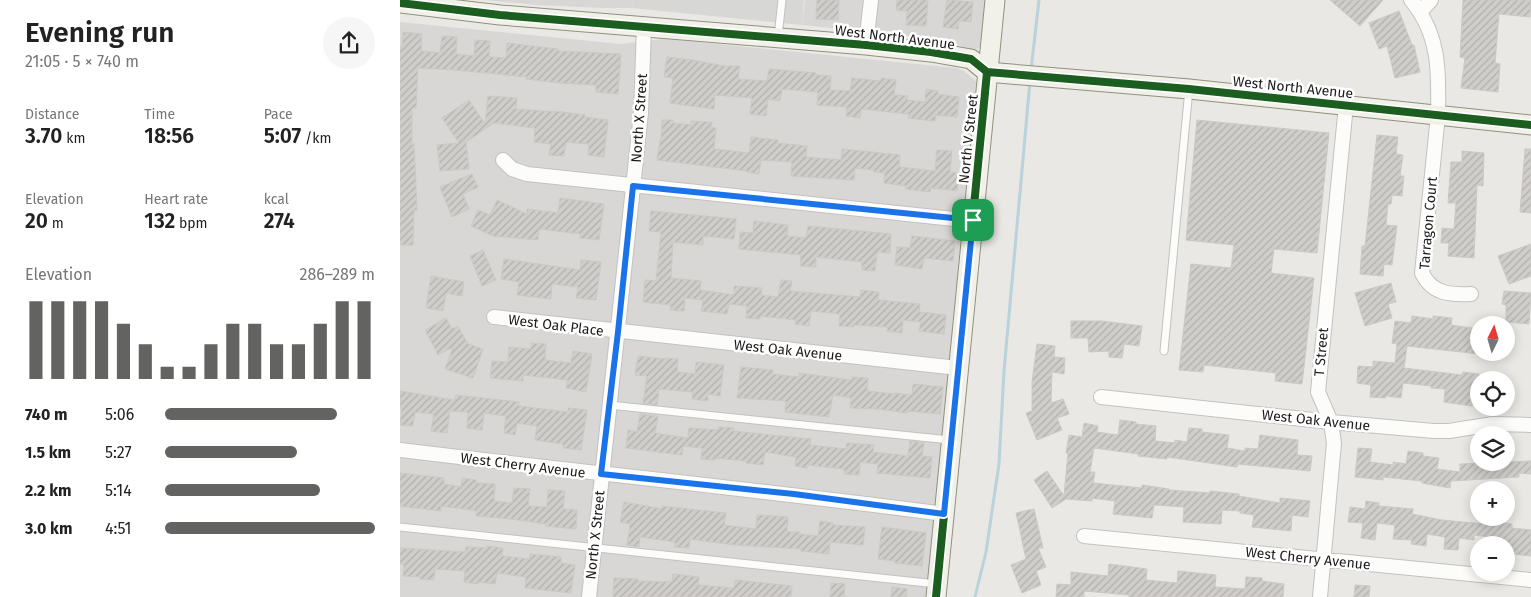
<!DOCTYPE html>
<meta charset="utf-8">
<style>
:root{--surface:#fff;--page:#f6f6f6;--text:#222;--muted:#767676;--accent:#636361}
body{margin:0;font-family:"Fira Sans",sans-serif;background:var(--page);color:var(--text);height:100vh;display:flex;flex-direction:column;font-size:19px;white-space:nowrap}
*{box-sizing:border-box;margin:0}
p{font-size:16px;color:var(--muted)}
.icon{flex:none;width:28px;height:28px;fill:none;stroke:currentColor;stroke-width:2;stroke-linecap:round;stroke-linejoin:round}
.map{position:relative;flex:1;overflow:hidden}
.drawer{display:flex;flex-direction:column;background:var(--surface);width:400px}
.drawer>*{flex:none}
.needle{width:32px;rotate:5deg}
.controls{position:absolute;left:1070px;top:316px;display:grid;gap:10px}
.controls a{display:grid;place-items:center;width:45px;height:45px;border-radius:50%;background:var(--surface);box-shadow:0 2px 12px #0003;font-size:25px}
.pin{position:absolute;display:grid;place-items:center;width:42px;height:42px;color:#fff;margin:-21px;border-radius:10px;box-shadow:0 2px 8px #0006}
.round{display:grid;place-items:center;flex:none;width:52px;height:52px;border-radius:26px;background:var(--page)}
.headline{display:flex;align-items:center;justify-content:space-between;height:85px;padding:0 25px}
h1{font-size:28px;font-weight:600;line-height:38px}
.figures{display:grid;grid-template-columns:repeat(3,1fr);gap:8px;height:85px;padding:5px 25px}
.figures div{display:grid;align-content:center}
.figures b{font-size:21px;font-weight:600}
.figures small{font-size:14px;font-weight:400}
.figures p{font-size:14px}
.chart{height:140px;padding:10px 25px}
.chart p{display:flex;justify-content:space-between}
.chart svg{width:100%;height:90px;margin-top:5px;stroke:var(--accent);stroke-width:6}
ul{padding:0 25px;list-style:none;font-size:16px}
li{display:grid;grid-template-columns:80px 60px 1fr;align-items:center;height:38px}
li i{height:12px;border-radius:6px;background:var(--accent)}
main{display:flex;flex:1;min-height:0}
.map>svg:first-child{display:block}
.residential{fill:#d8d7d5}
.religious{fill:#d7d7d5}
.lines{fill:none;stroke-linecap:round;stroke-linejoin:round}
.stream{stroke:#b9d2db;stroke-width:3}
.building{fill:url(#building-hatch);stroke:#ccc9c5}
.lane-casing{stroke:#c2c2c0;stroke-width:9}
.street-casing{stroke:#c2c2c0;stroke-width:16}
.secondary-casing{stroke:#8f917e;stroke-width:21}
.lane{stroke:#fcfcfb;stroke-width:7}
.street{stroke:#fcfcfb;stroke-width:14}
.secondary{stroke:#f1f1ea;stroke-width:19}
.cycleway-casing{stroke:#fff;stroke-width:11}
.cycleway{stroke:#1b5e20;stroke-width:8}
.route-casing{stroke:#fff;stroke-width:10}
.route{stroke:#1a73e8;stroke-width:6}
.labels{text-anchor:middle;stroke-width:5;stroke-linejoin:round;paint-order:stroke}
.street-label{font-size:14px;fill:#1b1b1b;stroke:#fff}
</style>
<main>
<section class="drawer">
<div class="headline"><div><h1>Evening run</h1><p>21:05 · 5 × 740 m</p></div><a class="round"><svg class="icon" aria-label="share" viewBox="0 0 24 24"><path d="M12 15V3M7 8l5-5 5 5M5 13v7h14v-7"/></svg></a></div>
<div class="figures">
<div><p>Distance</p><b>3.70<small> km</small></b></div>
<div><p>Time</p><b>18:56</b></div>
<div><p>Pace</p><b>5:07<small> /km</small></b></div>
</div>
<div class="figures">
<div><p>Elevation</p><b>20<small> m</small></b></div>
<div><p>Heart rate</p><b>132<small> bpm</small></b></div>
<div><p>kcal</p><b>274</b></div>
</div>
<div class="chart"><p><span>Elevation</span>286–289 m</p>
<svg viewBox="0 0 160 44" preserveAspectRatio="none"><path d="M5 44V6M15 44V6M25 44V6M35 44V6M45 44V17M55 44V27M65 44V38M75 44V38M85 44V27M95 44V17M105 44V17M115 44V27M125 44V27M135 44V17M145 44V6M155 44V6"/></svg>
</div>
<ul>
<li><b>740 m</b>5:06<i style="width:82%"></i></li>
<li><b>1.5 km</b>5:27<i style="width:63%"></i></li>
<li><b>2.2 km</b>5:14<i style="width:74%"></i></li>
<li><b>3.0 km</b>4:51<i style="width:100%"></i></li>
</ul>
</section>
<div class="map">
<svg width="1131" height="597" viewBox="0 0 1131 597">
<defs>
<pattern id="building-hatch" width="6" height="6" patternUnits="userSpaceOnUse" patternTransform="scale(1.25)"><rect width="6" height="6" fill="#d0cecb"/><path d="M-1 1l2-2M0 6l6-6M5 7l2-2" fill="none" stroke="#b2b0ae"/></pattern>
</defs>
<rect width="100%" height="100%" fill="#e9e8e4"/>
<path class="residential" d="M84,0H233L232,8H204L137,5Z
M405,0H586L581,47L573,51L550,42L491,34L402,25Z
M0,22L221,44L262,39L278,40L556,68L564,71L577,82L578,90L526,597H0Z"/>
<path class="religious" d="M233,0H404L402,25L232,8Z"/>
<g class="lines">
<path class="stream" d="M631,70L639,0
M575,597L586,552L599,464L604,371L630,81"/>
</g>
<path class="building" d="M417,0H439L438,20L416,19Z
M497,0H528L526,26L506,25L507,11L496,10Z
M547,0L573,2L571,22L559,21L558,29L543,27Z
M930,0H983L960,26Z
M1063,0H1131L1130,17L1099,14L1095,63L1100,64L1098,92L1061,88L1065,58L1060,57Z
M999,11L1012,45H1014L1020,72L995,78L987,46L979,49L969,23Z
M3,32L22,34L21,51L40,53L42,36L57,37L56,54L74,56L75,40L90,41L89,57L106,58L107,43L158,49V51L221,54L218,94L196,92V85L159,83L126,79L127,77L55,70L18,68L16,108H12V145L14,144L17,210H14L13,245H0V47H2Z
M267,57L293,60L324,66H340L338,79L367,81L369,69L416,73V75L431,76L430,90L450,91L452,78L481,81V78L496,80L494,95L508,96L507,100L525,102L526,89L538,91V94L559,97L557,117L536,115L535,121L508,118L509,114L461,109L460,118L446,116L447,107L417,105L418,92L382,89L380,101L368,99L366,116L350,114L352,98L315,95L314,109L270,103L273,78L264,77Z
M88,96L117,98L116,109L155,112V111L185,115V117L208,120L204,157L188,155L189,144L166,142L164,156L149,155L151,144L134,142L135,128L94,123L66,142L69,169L40,171L37,145L59,143L42,118L69,100L85,124Z
M262,120H273V123L291,125V121L312,122L311,127L316,128L314,149L349,153L351,137L378,140L377,143L407,146L406,157L441,160L442,149L472,152L500,155L499,167L535,171L537,150L552,151L550,172L560,173L557,191L531,188L530,192L506,189V186L484,183L485,173L474,172V170L455,168L454,180L391,176L392,162L361,160L359,174L347,172V171L257,160L260,140H261Z
M797,120L929,133L917,253L874,249L871,273L914,278L902,384L875,381L876,373L804,365L803,372L779,370L791,264L831,268L834,245L786,240Z
M977,135L998,137L996,154L1003,155L1000,176H1004L1002,196L992,195L991,204H988L986,225L997,226L992,265L984,264L983,276L960,274L962,246H965Z
M1125,149H1131V213L1120,212Z
M1062,151L1084,153L1083,186L1077,185L1074,258L1048,256L1049,243H1041L1042,228L1054,229L1056,203H1048L1051,162H1062Z
M72,174L78,187L63,194L69,209L52,217L40,187Z
M160,198L204,204L199,240L180,238L181,234L139,229L138,240L93,236L71,226L78,210L90,215L97,200L127,214V209L158,213Z
M251,211L336,219L334,239L303,236V245L273,242L271,278L301,281L300,290L334,295V286L362,288L361,295L378,297L381,280L392,281L390,291L460,297L461,290L479,292L478,300L520,304L519,312L546,315L544,334L519,331L521,322L503,320L502,333L487,331L488,327L454,325V327L439,326L440,314L411,311L409,326L395,324L396,320L360,316V319L346,318L347,306L329,304L327,314L301,311L303,300L285,298L284,311L270,310L271,305L243,302L245,280L256,281L261,232L249,231Z
M354,221L388,225L387,236L406,238L408,226L491,234L490,253L477,252L475,271L462,270V262L416,257V267L400,266L401,255L339,249L340,232L353,233Z
M512,236L555,241L553,261L524,258L522,269L495,265L497,247L510,248Z
M1131,244V276L1109,284L1098,256Z
M83,250L96,280L82,286L70,256Z
M104,259L180,270L181,260L201,262L196,300L176,298L178,287L152,284L151,299L117,295L119,282L101,279Z
M31,276L64,282L62,296L46,293L43,311L26,308Z
M991,283L996,302L988,304L992,318L965,326L955,293Z
M1104,291L1131,293L1129,324L1106,322V305L1102,304Z
M1012,316L1033,319V316L1052,318L1051,325L1079,329V354L1007,346L1004,368L1062,375L1063,372L1079,374V392L1074,391L1072,406L1044,402L1045,389L1031,388V386L1003,383L1001,398L986,396L985,398L970,397L971,385L957,383L958,366L973,367V361L995,363L997,344L992,343L995,321L1011,323Z
M46,318L52,329L58,326L68,344L83,349L73,378L45,369L53,347L38,355L25,330Z
M671,321H702L742,326L739,346L724,344L722,358L709,357V351L689,352L688,338H671Z
M131,343L146,344L145,360L171,363L173,351L192,354L186,392L166,388L168,380L123,375V381L90,378L92,361L108,362L109,347L131,349Z
M637,344L655,346L654,357L665,358L664,374L652,372L651,403L663,399L669,414L657,418L662,430L637,440L626,413L632,411V382Z
M238,356L265,359V358L278,359L277,372L295,374L296,362L324,365L320,396L308,394V401L292,399L293,392L259,389L257,405L243,403L247,376L235,375Z
M341,367L373,370L372,374L399,377V373L452,380V377L468,378L467,391L495,394V393L512,395L513,384L543,387L540,414L507,411V413L477,409L450,408L451,398L433,395L429,417L385,412L386,401L337,398Z
M0,391L55,400L56,395L119,402V406L168,412V408L187,410L181,450L163,448V444L135,440L137,426L117,423L115,435L104,433L106,416L84,413L82,430L67,428L68,412L50,411L47,433L31,431L34,414L15,412L13,426L0,425L2,408H0Z
M240,414L258,416L255,433L288,438L289,428L318,430L319,427L334,428L333,431L411,439L410,445L446,449L447,443L474,445L473,452L508,456L510,441L524,443L522,456L532,457L530,478L477,473L478,464L460,462L459,475L444,474V469L408,465L407,468L395,466L396,457L365,452L363,465L346,463V461L315,458V460L301,459L302,448L283,446L282,455L226,448L228,430L237,432Z
M720,420L736,422V424L756,426L755,441L775,443V440L787,442L789,428L802,429V432L829,435L827,448L845,451V448L858,449L860,435L898,440L897,455L912,456L910,471L838,464L837,467L767,457V459L738,456L739,454L694,448L690,472H695L693,483L742,488V485L769,489V490L810,493V491L839,494V496L880,503V498L910,501L908,517L892,515L891,531L852,527L854,515L840,513V511L822,510L821,524L783,522L784,507L754,505L752,518L713,514L715,501L692,498V501L666,499L652,508L634,480L647,471L664,496L668,453H666L669,435L682,437L684,423L698,426L697,432L718,435Z
M958,448L972,449L970,462L993,465V462L1006,464L1008,451L1023,453V456L1039,458L1037,469L1060,472V464L1131,461V474L1119,473V477L1051,481L1050,488L1022,483V481L983,477V480L955,477Z
M0,473L44,478V484L61,487L62,478L76,480V483L95,484L94,501L112,503L114,488L130,489L128,506L147,507L148,490L165,491L163,509L177,510L176,529L145,526L146,524L111,519L76,516L77,511L41,506V511L0,506Z
M966,501L979,503V506L1013,509L1012,514L1042,520L1084,524L1085,521L1112,524V528L1131,530V556L1106,553V545H1095L1096,538L1074,535V540L1059,538L1058,550L1044,549L1045,537L1027,534L1026,546L1011,544L1012,540L993,539L995,525L977,523L975,540L961,538L963,523L948,522L950,507L965,509Z
M224,502L262,509V506L326,513L324,525L356,529L357,515L388,517L387,532H400V534L418,536L420,521L433,523V525L465,527L463,545L430,542L429,554L401,551V549L335,545L290,539L289,548L274,547L275,542L240,537L239,547L227,545L230,524L220,522Z
M634,509L643,548H638L646,567L636,571L641,585L622,593L611,565L626,559L616,513Z
M482,527L526,533L522,566L495,563V561L478,559Z
M87,546L103,548L102,556L130,559V554L161,557V563L175,565L171,593L125,588L126,577L97,573L95,584L78,582V584L64,582L65,571L35,569L34,580L20,579V577L3,576L4,565L0,564V548L65,552L66,547L86,548Z
M709,564L747,569L746,580L777,583L778,571L816,575L815,587L845,589L846,577L862,578V581L884,584L883,597H729V595L684,591V597H656L657,584L671,585V572L708,576Z
M273,574L299,577L298,585L334,588L335,580L392,586L391,597H213L214,578L238,579V581L272,582Z
M431,583L445,584L444,597H430Z
M955,585L970,586L969,597H954Z
M492,587L507,589L506,597H491Z"/>
<g class="lines">
<g class="lane-casing">
<path id="lane" d="M378,37L382,0
M764,351L789,89
M209,405L550,440
M0,527L537,584"/>
</g>
<g class="street-casing">
<path id="street" d="M1011,0C1040,35 1039,72 1038,115L1022,273C1032,294 1050,295 1071,294
M1021,11L1031,0
M466,45L471,0
M103,160L112,169L127,174L573,221
M94,317L558,368
M701,397L931,422L1034,431H1049L1093,424L1131,425
M0,450C181,472 363,490 544,514
M684,536L1131,580
M189,597L241,113L244,26
M920,597L934,443L931,422L918,392L946,105"/>
</g>
<g class="secondary-casing">
<path id="secondary" d="M0,3L100,15L466,45L531,52L571,59L587,72L789,89L1131,125
M536,597L595,0"/>
</g>
<use href="#lane" class="lane"/>
<use href="#street" class="street"/>
<use href="#secondary" class="secondary"/>
<g class="cycleway-casing">
<path id="cycleway" d="M0,3L100,15L466,45L531,52L571,59L587,72L789,89L1131,125
M536,597L587,72"/>
</g>
<use href="#cycleway" class="cycleway"/>
</g>
<g class="lines">
<g class="route-casing">
<path id="route" d="M233,186L573,220L544,514L394,494L201,474L218,332Z"/>
</g>
<use href="#route" class="route"/>
</g>
<g class="labels">
<g class="street-label">
<text transform="translate(495 37) rotate(7)" y="5">West North Avenue</text>
<text transform="translate(893 87) rotate(6)" y="5">West North Avenue</text>
<text transform="translate(239 118) rotate(-86)" y="5">North X Street</text>
<text transform="translate(568 139) rotate(-84)" y="5">North V Street</text>
<text transform="translate(1028 223) rotate(-85)" y="5">Tarragon Court</text>
<text transform="translate(156 325) rotate(7)" y="5">West Oak Place</text>
<text transform="translate(388 350) rotate(6)" y="5">West Oak Avenue</text>
<text transform="translate(921 352) rotate(-85)" y="5">T Street</text>
<text transform="translate(916 420) rotate(6)" y="5">West Oak Avenue</text>
<text transform="translate(123 465) rotate(7)" y="5">West Cherry Avenue</text>
<text transform="translate(195 535) rotate(-84)" y="5">North X Street</text>
<text transform="translate(908 558) rotate(6)" y="5">West Cherry Avenue</text>
</g>
</g>
</svg>
<div class="controls">
<a><svg class="needle" viewBox="-14 -14 28 28"><path d="M0-13l5 13h-10z" fill="#e53935"/><path d="M0 13l5-13h-10z" fill="#767676"/></svg></a>
<a><svg class="icon" aria-label="locate" viewBox="0 0 24 24"><circle cx="12" cy="12" r="6"/><path d="M12 2v4M12 18v4M2 12h4M18 12h4"/></svg></a>
<a><svg class="icon" aria-label="layers" viewBox="0 0 24 24"><path d="M12 4l9 5-9 5-9-5zM3 14l9 5 9-5"/></svg></a>
<a>+</a>
<a>−</a>
</div>
<div class="pin" style="left:573px;top:220px;background:#1e9e55"><svg class="icon" aria-label="arrive" viewBox="0 0 24 24"><path d="M6 21V4h12l-3 4 3 4H6"/></svg></div>
</div>
</main>
